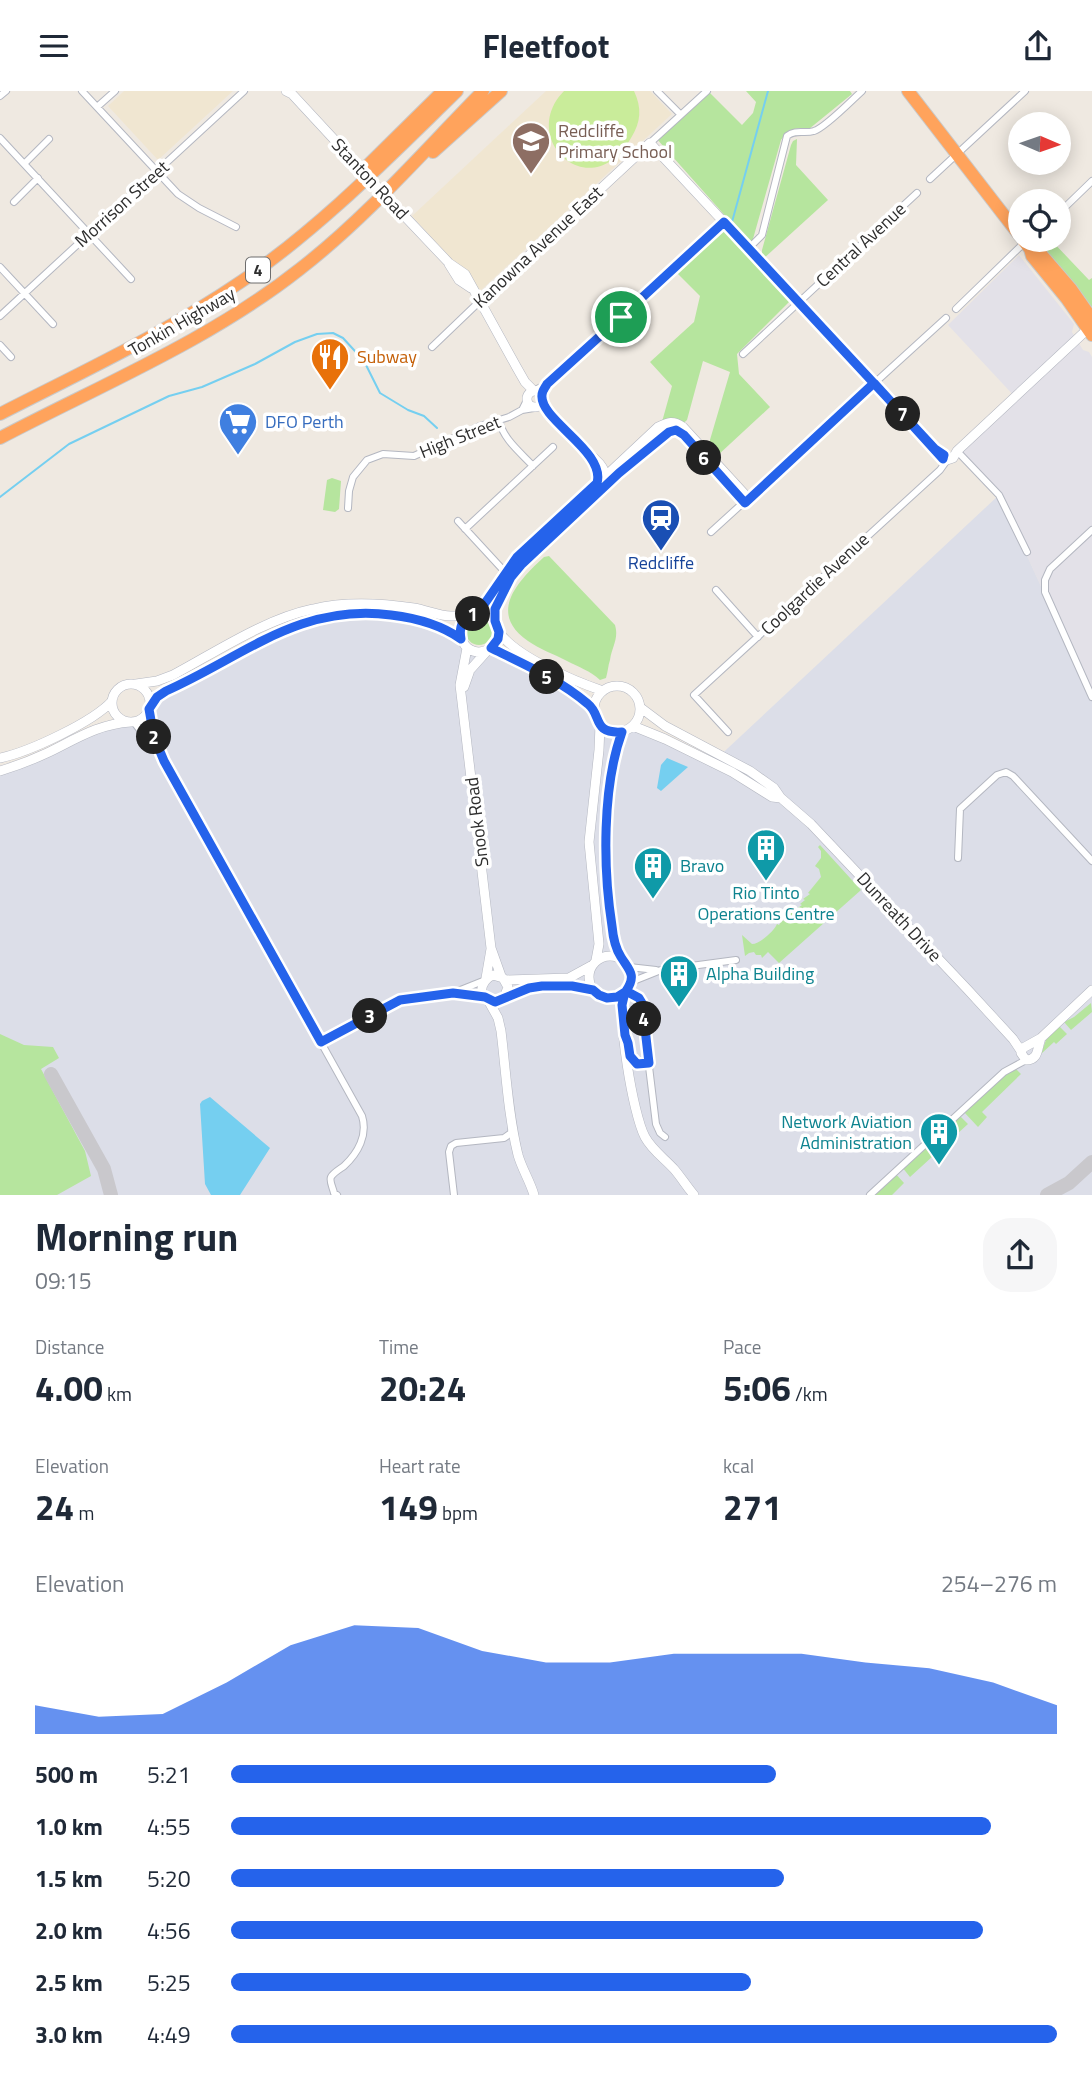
<!DOCTYPE html>
<meta charset="utf-8">
<style>
:root{--surface:#fff;--page:#f6f6f7;--text:#1f2937;--muted:#747a83;--accent:#2563eb}
body{margin:0;font-family:"Titillium Web",sans-serif;background:var(--page);color:var(--text);height:100vh;display:flex;flex-direction:column;font-size:26px;white-space:nowrap}
*{box-sizing:border-box;margin:0}
p{font-size:23px;color:var(--muted)}
.icon{flex:none;width:38px;height:38px;fill:none;stroke:currentColor;stroke-width:2;stroke-linecap:round;stroke-linejoin:round}
.map{position:relative;height:1104px;overflow:hidden}
.panel{display:flex;flex-direction:column;background:var(--surface);flex:1}
.panel>*{flex:none}
.needle{width:46px;rotate:92deg}
.tools{position:absolute;left:1008px;top:21px;display:grid;gap:14px}
.tools a{display:grid;place-items:center;width:63px;height:63px;border-radius:50%;background:var(--surface);box-shadow:0 4px 18px #0003;font-size:35px}
.pin{position:absolute;display:grid;place-items:center;width:60px;height:60px;color:#fff;margin:-30px;border:4px solid #fff;border-radius:50%;box-shadow:0 2px 7px #0007}
.km{position:absolute;width:35px;height:35px;margin:-18px;border-radius:50%;background:#222;color:#fff;font-size:19px;line-height:35px;text-align:center}
.round{display:grid;place-items:center;flex:none;width:74px;height:74px;border-radius:28px;background:var(--page)}
.summary{display:flex;align-items:center;justify-content:space-between;height:119px;padding:0 35px}
h1{font-size:38px;font-weight:700;line-height:52px}
.figures{display:grid;grid-template-columns:repeat(3,1fr);gap:10px;height:119px;padding:7px 35px}
.figures div{display:grid;align-content:center}
.figures b{font-size:35px;font-weight:700}
.figures small{font-size:19px;font-weight:400}
.figures p{font-size:19px}
.chart{height:196px;padding:14px 35px}
.chart p{display:flex;justify-content:space-between}
.chart svg{width:100%;height:126px;margin-top:7px;fill:var(--accent);opacity:.7}
ul{padding:0 35px;list-style:none;font-size:23px}
li{display:grid;grid-template-columns:112px 84px 1fr;align-items:center;height:52px}
li i{height:18px;border-radius:9px;background:var(--accent)}
header{display:flex;justify-content:space-between;align-items:center;height:91px;padding:0 35px;background:var(--surface);font-size:32px;font-weight:700}
.map>svg:first-child{display:block}
.industrial{fill:#e3e1e8}
.education{fill:#f0e6d1}
.airport{fill:#dcdee8}
.green{fill:#b6e59e}
.pitch{fill:#c9ec9a}
.water{fill:#75cff0}
.lines{fill:none;stroke-linecap:round;stroke-linejoin:round}
.stream{stroke:#75cff0;stroke-width:2}
.taxiway{stroke:#c9c8cc;stroke-width:14}
.street-casing{stroke:#b4b7c1;stroke-width:8}
.secondary-casing{stroke:#b4b7c1;stroke-width:10}
.highway-casing{stroke:#c9c9c9;stroke-width:14}
.street{stroke:#fff;stroke-width:6}
.secondary{stroke:#fff;stroke-width:9}
.highway{stroke:#ffa35c;stroke-width:12}
.secondary-bridge-casing{stroke:#b4b7c1;stroke-width:10;stroke-linecap:butt}
.secondary-bridge{stroke:#fff;stroke-width:9}
.route-casing{stroke:#fff;stroke-width:14}
.route{stroke:#2563eb;stroke-width:9}
.labels{text-anchor:middle;stroke-width:7;stroke-linejoin:round;paint-order:stroke}
.shield{fill:#fff;stroke:#6d6d6d;stroke-width:2}
.shield-label{font-size:16px;font-weight:bold;fill:#2e2e2e}
.education-label{font-size:18px;fill:#785e54;stroke:#fff;text-anchor:start}
.street-label{font-size:18px;fill:#2e2e2e;stroke:#fff}
.food-label{font-size:18px;fill:#c56008;stroke:#fff;text-anchor:start}
.shop-label{font-size:18px;fill:#366cbe;stroke:#fff;text-anchor:start}
.transit-label{font-size:18px;fill:#164399;stroke:#fff}
.culture-label{font-size:18px;fill:#0d838f;stroke:#fff;text-anchor:start}
</style>
<header><svg class="icon" aria-label="menu" viewBox="0 0 24 24"><path d="M4 6h16M4 12h16M4 18h16"/></svg>Fleetfoot<svg class="icon" aria-label="share" viewBox="0 0 24 24"><path d="M12 15V3M7 8l5-5 5 5M5 13v7h14v-7"/></svg></header>
<div class="map">
<svg width="1092" height="1104" viewBox="0 0 1092 1104">
<rect width="100%" height="100%" fill="#efe9e1"/>
<path class="industrial" d="M1019,164L1074,233L1072,241L1083,259L1089,261L1092,266V606L999,404L956,362L1016,307L948,234Z"/>
<path class="education" d="M124,0H233L158,69L108,15Z
M546,0H650L672,23L480,200L412,125Z"/>
<path class="airport" d="M999,404L1092,606V1104H0V680L100,635L133,630L142,627L157,606L284,538L360,521L449,540L465,557H489L594,617L596,630L606,639L622,641L633,635L713,671Z"/>
<path class="green" d="M746,0H850L852,3L809,38C796,36 789,38 781,49L749,162L790,210L737,263L739,283L770,316L717,365L707,359L730,281L703,270L687,329L665,349L659,348L663,341L660,338L672,295L650,271L694,231L700,205L674,179L728,128L656,47L710,2L742,34L753,22L756,11Z
M797,48L796,74L828,109L762,169V159L791,54L793,50Z
M1039,149H1051L1089,189L1092,187V216L1039,152Z
M332,387L341,390L339,418L335,421L323,419L327,389Z
M549,465L615,534C619,548 612,555 610,569C608,575 608,580 606,587L600,589C590,580 579,576 567,570C554,563 539,558 528,550C487,522 518,490 544,466Z
M466 541a13 13 0 1 1 26 0a13 13 0 1 1-26 0Z
M820,754L861,799L779,872L768,861L762,867L761,864H756L754,861L749,862L745,865L742,844L752,853C760,853 775,839 777,833L779,834L782,829L785,830L789,824L786,819L790,815L795,819L802,814L800,813L805,809L803,808L810,803L808,802L821,786L819,778L815,775L821,767V760L818,756Z
M1091,912L1092,921L1071,939L1064,931L1074,926Z
M1059,935L1067,943L1056,953L1054,951L1041,963L1046,949Z
M0,943L24,954L53,956L59,967L41,978L85,1060L91,1085L57,1104H0Z
M1015,977L1021,983L982,1021L987,1026L978,1036L963,1020L1011,978Z
M959,1024L968,1033L910,1086L902,1076Z
M894,1081L904,1092L892,1104H873Z"/>
<path class="pitch" d="M564,0H634C642,17 641,31 631,47C591,117 517,48 564,0Z"/>
<path class="water" d="M667,667L688,676L661,700L657,697L661,674Z
M210,1006L270,1057L240,1104H211L205,1093L200,1013L202,1010Z"/>
<g class="lines">
<path class="stream" d="M732,131L768,0
M0,406L69,353L169,305L202,296L255,273L295,251L317,243L333,242L343,247L364,270L380,302L408,319L424,325L437,337"/>
<path class="taxiway" d="M51,983L104,1078L111,1104
M1047,1104L1069,1092L1092,1071"/>
<g class="street-casing">
<path id="street" d="M82,0L178,103L199,117L236,136
M657,0L681,24
M0,5L6,0
M97,16L115,0
M0,47L131,188
M650,52L707,0
M24,73L49,48
M930,88L1025,0
M14,111L38,87
M1059,122L1092,90
M749,157L762,144L787,45C796,38 804,43 814,40C825,37 852,9 862,0
M0,176L53,233
M956,218L1025,151
M0,225L244,0
M0,254L11,266
M432,256L480,210
M743,263L917,102
M535,299L547,293L569,275L724,131
M542,304L547,293
M522,319L527,309
M499,329C503,348 520,361 533,375
M957,360L999,404L1027,461
M348,417L349,400L353,386L367,369L383,363L414,365L480,335L509,326L522,319L534,317
M458,430L505,481
M465,438L553,356
M1092,439L1050,478L1045,489V501L1092,606
M711,441L946,227
M716,499L758,546
M148,620L160,662
M133,630L164,670L362,1025C368,1044 358,1062 344,1075C340,1078 333,1082 331,1086C329,1090 333,1097 334,1102L337,1104
M728,641L694,604L940,379L945,372L947,364
M958,767L960,718L997,684L1006,681L1013,685L1092,770
M629,876L656,879
M631,891L661,879L736,869
M626,900L637,906L641,910L656,1033L660,1042L665,1046
M454,903L485,906
M321,951L400,909L453,902L483,890
M454,1104L449,1061L451,1055L456,1052L504,1047L511,1042L512,1036
M870,1104L1004,981L1026,969"/>
</g>
<g class="secondary-casing">
<path id="secondary" d="M286,0L292,3L354,70
M394,114L449,172L465,183L517,277L525,291L533,299
M449,173L459,189L471,197
M480,210L650,52L874,292L942,367L947,369L953,367L957,360L1091,235
M527 308a8 8 0 1 1 16 0a8 8 0 1 1-16 0Z
M605,395L659,346L669,341L676,339L685,345
M594,396L658,336C668,331 673,329 683,336L749,408
M477,522L517,466L594,396L599,384L591,370
M495,529C494,509 508,490 521,474L599,401C607,391 608,383 600,373L552,325L543,311
M499,541C516,566 574,590 603,600
M467,557L460,594L491,857L501,885
M491,557L577,604L594,617
M136,593L157,590L173,584C216,561 265,528 313,518C346,510 380,512 414,517C426,519 439,525 451,525C461,526 472,520 482,522C500,525 505,549 489,558C467,571 447,538 472,523
M112 612a19 19 0 1 1 38 0a19 19 0 1 1-38 0Z
M594 618a23 23 0 1 1 46 0a23 23 0 1 1-46 0Z
M464,596L470,579L487,560
M641,617L665,635L750,680L774,697L781,707L811,733L968,899L1013,948L1021,960
M149,618L157,606L166,600C244,566 299,512 391,524C416,527 440,533 461,548
M633,635L665,648L732,681L772,706L781,707
M0,667C29,661 93,631 112,610
M0,680C16,675 32,669 47,662C76,648 98,633 131,631
M589 886a21 21 0 1 1 42 0a21 21 0 1 1-42 0Z
M621,868C598,813 602,698 622,641
M596,869L599,853L589,751L599,659L600,634
M486,887L491,858
M506,889L569,887L591,875
M625,901C616,923 633,1024 645,1046C652,1059 664,1067 674,1078C681,1086 687,1096 694,1104
M504,907L508,896L503,887L493,884C480,889 476,908 493,911C499,912 524,899 533,896C553,892 574,895 593,899
M488,909L498,927L501,940C506,981 508,1023 518,1064C522,1078 530,1090 534,1104
M1041,947C1037,957 1039,969 1026,969L1021,962L1023,957L1041,947L1092,899
M630,962L631,968L637,973L649,972"/>
</g>
<g class="highway-casing">
<path id="highway" d="M908,0L1020,145
M433,61L501,0
M362,80L443,0
M1023,149L1030,158L1032,165L1067,208L1092,244
M1040,162L1071,198L1092,228
M0,323C82,281 166,242 242,190C321,136 389,66 457,0
M0,347C101,294 210,249 300,178C367,126 424,60 483,0"/>
</g>
<use href="#street" class="street"/>
<use href="#secondary" class="secondary"/>
<use href="#highway" class="highway"/>
<g class="secondary-bridge-casing">
<path id="secondary-bridge" d="M354,70L394,114"/>
</g>
<use href="#secondary-bridge" class="secondary-bridge"/>
</g>
<g class="lines">
<g class="route-casing">
<path id="route" d="M621,226L547,293C545,297 542,300 542,304C539,329 606,360 597,392L517,466L483,515C472,528 457,525 461,548C440,533 416,527 391,524C299,512 243,566 166,600L157,606L149,618L154,646L164,670L321,951L400,909L453,902L485,906L495,911L529,897L542,895H572L593,899L599,904L607,907L617,906L625,901L622,914L625,944L628,952L630,965L637,973L649,972L642,912L639,907L626,900C637,884 629,879 621,866C615,857 613,846 612,835C603,778 602,696 622,641C592,643 602,624 588,613C560,589 524,573 491,557L498,548L499,541L495,530V518L511,486L521,474L619,382L669,341L676,339L684,344L745,412L874,292L943,368L944,364L935,358L724,131L621,226"/>
</g>
<use href="#route" class="route"/>
</g>
<defs>
<g id="school-pin" transform="scale(2.0125)"><path d="M0 17L-7.5 6A9.5 9.5 0 1 1 7.5 6Z" fill="#8d6e63" stroke="#fff"/><path d="M0-5L7-2L0 1L-7-2ZM-4 1L0 2.5L4 1V4Q0 6-4 4Z" fill="#fff"/></g>
<g id="restaurant-pin" transform="scale(2.0125)"><path d="M0 17L-7.5 6A9.5 9.5 0 1 1 7.5 6Z" fill="#e8710a" stroke="#fff"/><path d="M-5-6h1v4h1v-4h1v4h1v-4h1v5L-1.5 .5V6h-2V.5L-5-1ZM5-6V6H3V1.5H1.5Q1.5-4 5-6Z" fill="#fff"/></g>
<g id="supermarket-pin" transform="scale(2.0125)"><path d="M0 17L-7.5 6A9.5 9.5 0 1 1 7.5 6Z" fill="#3f7fe0" stroke="#fff"/><path d="M-6-5.5h2.5l.6 2H6L4.5 2H-2.5L-4.4-4H-6ZM-1.5 3.2a1.3 1.3 0 1 0 .1 0ZM3 3.2a1.3 1.3 0 1 0 .1 0Z" fill="#fff"/></g>
<g id="station-pin" transform="scale(2.0125)"><path d="M0 17L-7.5 6A9.5 9.5 0 1 1 7.5 6Z" fill="#1a4fb4" stroke="#fff"/><path d="M-3-6H3Q5-6 5-4V2Q5 4 3 4L4.5 6H3L1.5 4h-3L-3 6H-4.5L-3 4Q-5 4-5 2V-4Q-5-6-3-6ZM-3.5-4v3h7v-3ZM-3.5 1v1.5H-2V1ZM2 1v1.5H3.5V1Z" fill="#fff"/></g>
<g id="building-pin" transform="scale(2.0125)"><path d="M0 17L-7.5 6A9.5 9.5 0 1 1 7.5 6Z" fill="#0f9aa8" stroke="#fff"/><path d="M-4-6H4V6H1V3H-1V6H-4ZM-2.5-4.3h1.7v1.8h-1.7ZM.8-4.3h1.7v1.8H.8ZM-2.5-1h1.7V.8h-1.7ZM.8-1h1.7V.8H.8Z" fill="#fff"/></g>
</defs>
<g fill-rule="evenodd">
<use href="#school-pin" x="531" y="50"/>
<use href="#restaurant-pin" x="330" y="266"/>
<use href="#supermarket-pin" x="238" y="331"/>
<use href="#station-pin" x="661" y="427"/>
<use href="#building-pin" x="766" y="757"/>
<use href="#building-pin" x="653" y="775"/>
<use href="#building-pin" x="679" y="883"/>
<use href="#building-pin" x="939" y="1041"/>
</g>
<g class="labels">
<rect class="shield" x="246" y="166.5" width="24" height="25" rx="5"/>
<g class="shield-label">
<text x="258" y="185">4</text>
</g>
<g class="education-label">
<text x="558" y="46">Redcliffe<tspan x="558" dy="21">Primary School</tspan></text>
</g>
<g class="street-label">
<text transform="translate(370 88) rotate(47)" y="6">Stanton Road</text>
<text transform="translate(122 113) rotate(-42)" y="6">Morrison Street</text>
<text transform="translate(861 154) rotate(-43)" y="6">Central Avenue</text>
<text transform="translate(538 156) rotate(-43)" y="6">Kanowna Avenue East</text>
<text transform="translate(182 231) rotate(-30)" y="6">Tonkin Highway</text>
<text transform="translate(460 346) rotate(-22)" y="6">High Street</text>
<text transform="translate(815 493) rotate(-43)" y="6">Coolgardie Avenue</text>
<text transform="translate(477 731) rotate(-97)" y="6">Snook Road</text>
<text transform="translate(899 826) rotate(47)" y="6">Dunreath Drive</text>
</g>
<g class="food-label">
<text x="357" y="272">Subway</text>
</g>
<g class="shop-label">
<text x="265" y="337">DFO Perth</text>
</g>
<g class="transit-label">
<text x="661" y="478">Redcliffe</text>
</g>
<g class="culture-label">
<text x="680" y="781">Bravo</text>
<text x="766" y="808" text-anchor="middle">Rio Tinto<tspan x="766" dy="21">Operations Centre</tspan></text>
<text x="706" y="889">Alpha Building</text>
<text x="912" y="1037" text-anchor="end">Network Aviation<tspan x="912" dy="21">Administration</tspan></text>
</g>
</g>
</svg>
<div class="tools">
<a><svg class="needle" viewBox="-14 -14 28 28"><path d="M0-13l5 13h-10z" fill="#e53935"/><path d="M0 13l5-13h-10z" fill="#747a83"/></svg></a>
<a><svg class="icon" aria-label="locate" viewBox="0 0 24 24"><circle cx="12" cy="12" r="6"/><path d="M12 2v4M12 18v4M2 12h4M18 12h4"/></svg></a>
</div>
<div class="pin" style="left:621px;top:226px;background:#1e9e55"><svg class="icon" aria-label="arrive" viewBox="0 0 24 24"><path d="M6 21V4h12l-3 4 3 4H6"/></svg></div>
<b class="km" style="left:473px;top:523px">1</b>
<b class="km" style="left:154px;top:646px">2</b>
<b class="km" style="left:370px;top:925px">3</b>
<b class="km" style="left:644px;top:928px">4</b>
<b class="km" style="left:547px;top:586px">5</b>
<b class="km" style="left:704px;top:367px">6</b>
<b class="km" style="left:903px;top:323px">7</b>
</div>
<section class="panel">
<div class="summary"><div><h1>Morning run</h1><p>09:15</p></div><a class="round"><svg class="icon" aria-label="share" viewBox="0 0 24 24"><path d="M12 15V3M7 8l5-5 5 5M5 13v7h14v-7"/></svg></a></div>
<div class="figures">
<div><p>Distance</p><b>4.00<small> km</small></b></div>
<div><p>Time</p><b>20:24</b></div>
<div><p>Pace</p><b>5:06<small> /km</small></b></div>
</div>
<div class="figures">
<div><p>Elevation</p><b>24<small> m</small></b></div>
<div><p>Heart rate</p><b>149<small> bpm</small></b></div>
<div><p>kcal</p><b>271</b></div>
</div>
<div class="chart"><p><span>Elevation</span>254–276 m</p>
<svg viewBox="0 0 160 44" preserveAspectRatio="none"><path d="M0 44V34L10 38L20 37L30 26L40 13L50 6L60 7L70 15L80 19L90 19L100 16L110 16L120 16L130 19L140 21L150 26L160 34V44z"/></svg>
</div>
<ul>
<li><b>500 m</b>5:21<i style="width:66%"></i></li>
<li><b>1.0 km</b>4:55<i style="width:92%"></i></li>
<li><b>1.5 km</b>5:20<i style="width:67%"></i></li>
<li><b>2.0 km</b>4:56<i style="width:91%"></i></li>
<li><b>2.5 km</b>5:25<i style="width:63%"></i></li>
<li><b>3.0 km</b>4:49<i style="width:100%"></i></li>
</ul>
</section>
